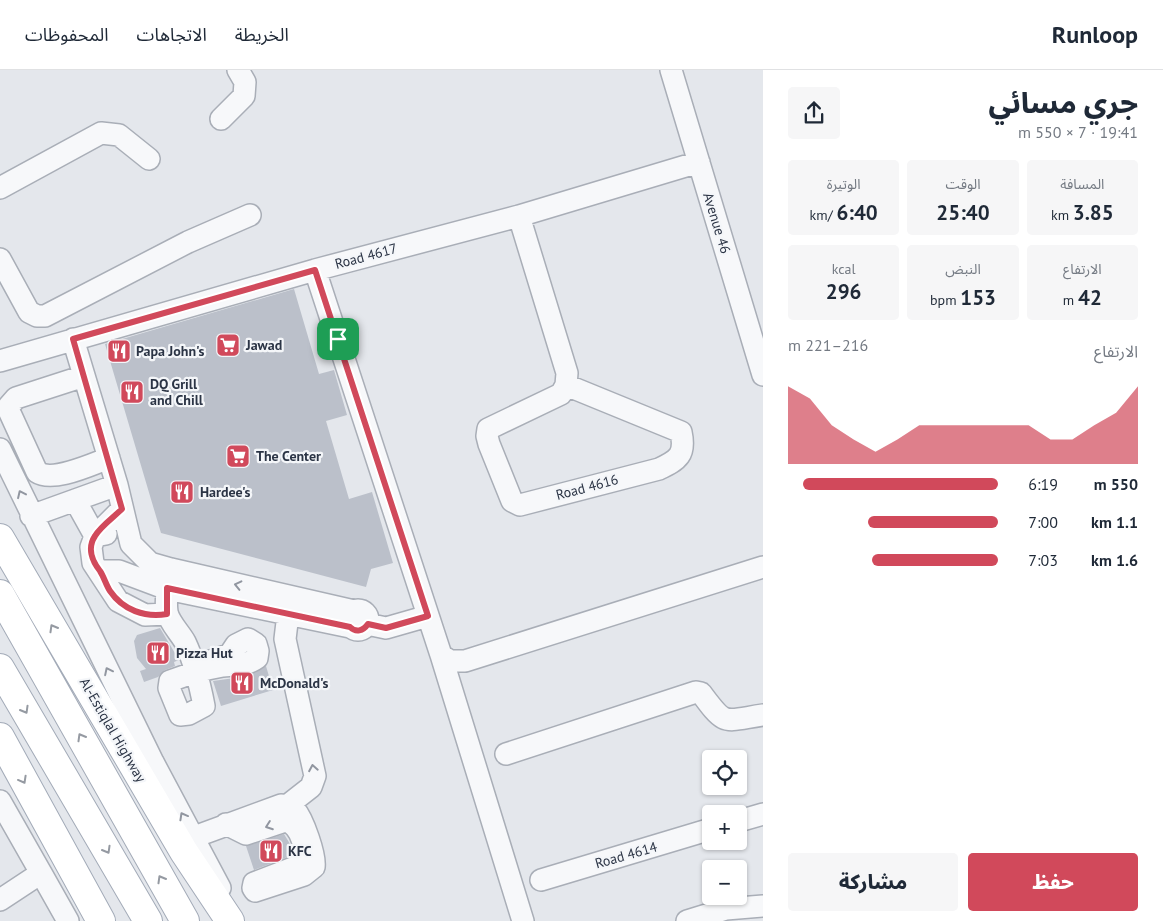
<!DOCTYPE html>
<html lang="ar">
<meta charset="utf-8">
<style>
:root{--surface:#fff;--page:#f6f6f7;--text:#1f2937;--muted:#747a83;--line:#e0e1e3;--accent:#d1495b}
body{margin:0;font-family:"PT Sans","Noto Sans Arabic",sans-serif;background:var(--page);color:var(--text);direction:rtl;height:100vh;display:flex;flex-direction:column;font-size:19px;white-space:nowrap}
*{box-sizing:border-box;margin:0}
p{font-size:16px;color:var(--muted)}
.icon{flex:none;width:28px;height:28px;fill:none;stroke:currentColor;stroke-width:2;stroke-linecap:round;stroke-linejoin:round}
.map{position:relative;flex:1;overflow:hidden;direction:ltr}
.side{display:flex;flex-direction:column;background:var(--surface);width:400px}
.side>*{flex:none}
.controls{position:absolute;left:702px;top:680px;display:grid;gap:10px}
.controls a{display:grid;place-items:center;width:45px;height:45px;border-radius:5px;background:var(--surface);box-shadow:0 1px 4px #0004;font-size:25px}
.pin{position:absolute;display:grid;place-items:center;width:42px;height:42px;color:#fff;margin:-21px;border-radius:10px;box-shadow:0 2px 8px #0006}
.round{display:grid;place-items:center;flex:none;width:52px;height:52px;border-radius:5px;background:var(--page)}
.head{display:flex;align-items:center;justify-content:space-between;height:85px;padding:0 25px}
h1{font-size:28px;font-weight:800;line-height:38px}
.figures{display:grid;grid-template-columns:repeat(3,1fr);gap:8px;height:85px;padding:5px 25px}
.figures div{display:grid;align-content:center;border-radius:5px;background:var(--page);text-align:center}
.figures b{font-size:21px;font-weight:800}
.figures small{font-size:14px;font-weight:400}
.figures p{font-size:14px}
.chart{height:140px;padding:10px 25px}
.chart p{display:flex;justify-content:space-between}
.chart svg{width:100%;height:90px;margin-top:5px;fill:var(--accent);opacity:.7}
.cta{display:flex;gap:10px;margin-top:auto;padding:10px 25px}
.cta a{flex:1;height:58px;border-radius:5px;background:var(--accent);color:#fff;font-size:20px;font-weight:800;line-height:58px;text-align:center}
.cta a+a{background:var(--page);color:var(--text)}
ul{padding:0 25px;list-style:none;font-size:16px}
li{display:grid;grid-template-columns:80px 60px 1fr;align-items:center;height:38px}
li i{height:12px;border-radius:6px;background:var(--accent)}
header{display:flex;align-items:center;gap:30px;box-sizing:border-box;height:70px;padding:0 25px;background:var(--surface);border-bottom:1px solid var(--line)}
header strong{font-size:24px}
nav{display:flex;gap:28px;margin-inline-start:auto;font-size:18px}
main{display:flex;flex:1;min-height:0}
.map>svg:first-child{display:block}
.building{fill:#bbc0ca}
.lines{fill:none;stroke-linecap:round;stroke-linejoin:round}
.minor-casing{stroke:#a9aeb7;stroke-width:24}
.major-casing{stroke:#a3abb8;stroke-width:30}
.minor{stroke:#f7f8fa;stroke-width:21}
.major{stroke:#fff;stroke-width:28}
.oneway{stroke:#9196a0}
.oneway2{stroke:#959aa2}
.route-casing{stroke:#fff;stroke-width:10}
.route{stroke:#d1495b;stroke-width:6}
.labels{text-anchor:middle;stroke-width:4.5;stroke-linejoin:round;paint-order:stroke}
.street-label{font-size:14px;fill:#2b3445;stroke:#f4f6f9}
.poi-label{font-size:14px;font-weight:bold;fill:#2b3445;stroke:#f4f6f9;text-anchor:start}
</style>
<header>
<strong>Runloop</strong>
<nav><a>الخريطة</a><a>الاتجاهات</a><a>المحفوظات</a></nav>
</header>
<main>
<section class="side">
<div class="head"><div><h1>جري مسائي</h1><p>19:41 · 7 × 550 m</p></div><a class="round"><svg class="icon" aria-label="share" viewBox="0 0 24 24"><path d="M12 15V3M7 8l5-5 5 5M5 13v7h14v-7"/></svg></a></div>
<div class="figures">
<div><p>المسافة</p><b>3.85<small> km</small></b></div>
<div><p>الوقت</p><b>25:40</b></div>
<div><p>الوتيرة</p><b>6:40<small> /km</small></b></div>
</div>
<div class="figures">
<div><p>الارتفاع</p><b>42<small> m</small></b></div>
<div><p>النبض</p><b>153<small> bpm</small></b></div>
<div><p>kcal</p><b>296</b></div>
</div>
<div class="chart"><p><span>الارتفاع</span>216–221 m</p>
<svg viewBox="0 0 160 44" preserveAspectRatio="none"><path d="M0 44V6L10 12L20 25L30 32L40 38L50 32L60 25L70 25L80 25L90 25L100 25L110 25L120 32L130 32L140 25L150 19L160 6V44z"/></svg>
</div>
<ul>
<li><b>550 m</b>6:19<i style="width:93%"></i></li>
<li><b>1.1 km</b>7:00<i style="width:62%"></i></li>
<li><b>1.6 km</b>7:03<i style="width:60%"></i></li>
</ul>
<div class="cta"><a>حفظ</a><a>مشاركة</a></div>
</section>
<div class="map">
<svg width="763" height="851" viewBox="0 0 763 851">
<rect width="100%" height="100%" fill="#e4e7ec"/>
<path class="building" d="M294,219L319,304L334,300L347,345L326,351L349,429L372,422L393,493L371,499L366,517L161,463L105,274Z
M160,558L179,590L174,592L175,596L165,600L158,607L144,612L140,601L146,599L137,588L134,571L137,565Z
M266,596L273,620L221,636L213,611L249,606Z
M284,764L290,774V786L254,800L246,776Z"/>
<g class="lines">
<g class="minor-casing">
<path id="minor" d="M671,0L763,305
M221,49L244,26L245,12L238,0
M0,118L101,63L119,65L149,89
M519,146L567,303L566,315L561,324L488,359L487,366L489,374L512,431L520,435L659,399C678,390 686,385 681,362L566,315
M0,189L29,242L37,246H45L188,172L250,145
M315,200L441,585L450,591H465L763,497
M73,269L117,415L131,474L150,493L171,499L354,541
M0,291L315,200L519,146L699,92
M84,306L16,328L9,336L10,343L37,402C53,413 92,394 109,388
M0,379L153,692L220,818
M75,430L95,466L106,464
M122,439L95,466L91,477L93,493L118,531L145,545L167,544
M31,446L117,415
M171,499C168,513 165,528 167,542C169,552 180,563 185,572C194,591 200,615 204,636L189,644L180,645L169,618L170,611C186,605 205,599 223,596C236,595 246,596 257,588L258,581L256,574L248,569L236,575L230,584L194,597
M100,501H119L167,519L350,557
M348 550a10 10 0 1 1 20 0a10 10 0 1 1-20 0Z
M288,544L285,569L315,706L311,717L288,735
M367,554L386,558L428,546
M441,585L523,851
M506,684L696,622L701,623C726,657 723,651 763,645
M0,731L41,803L0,830
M739,751L763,744
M194,767L281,735C286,735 291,736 295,740C303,749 316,786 314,797L304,805L255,821L253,818L254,813L298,796C310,785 302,754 285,751L246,764L226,754
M41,803L68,851
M541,810L711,759
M687,851L726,839L763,836"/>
</g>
<g class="major-casing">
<path id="major" d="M0,468L184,782L230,851
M0,524L185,851
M0,598L148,851
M0,667L101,851"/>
</g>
<use href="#minor" class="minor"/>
<use href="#major" class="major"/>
</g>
<defs><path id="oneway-chevron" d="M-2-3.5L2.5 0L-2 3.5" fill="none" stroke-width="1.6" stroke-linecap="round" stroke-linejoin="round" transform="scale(1.25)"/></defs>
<g class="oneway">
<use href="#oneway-chevron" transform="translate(21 424) rotate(-115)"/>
<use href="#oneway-chevron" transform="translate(238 515) rotate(-167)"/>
<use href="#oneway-chevron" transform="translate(108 601) rotate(-116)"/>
<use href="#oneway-chevron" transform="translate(313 698) rotate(-100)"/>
<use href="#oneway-chevron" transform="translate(183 746) rotate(-119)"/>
<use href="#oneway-chevron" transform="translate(269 756) rotate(160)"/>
</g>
<g class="oneway2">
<use href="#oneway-chevron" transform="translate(53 558) rotate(-120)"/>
<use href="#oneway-chevron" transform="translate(25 640) rotate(60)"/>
<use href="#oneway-chevron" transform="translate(81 667) rotate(-120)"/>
<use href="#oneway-chevron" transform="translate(23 710) rotate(61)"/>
<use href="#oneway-chevron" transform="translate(107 780) rotate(60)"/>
<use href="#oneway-chevron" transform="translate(161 809) rotate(-120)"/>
</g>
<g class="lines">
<g class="route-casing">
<path id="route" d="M315,200L428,546L386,558L368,554C363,561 356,563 350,557L167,518V544C145,548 123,540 110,521C106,515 104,507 100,501C92,491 87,478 95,466C101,456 114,447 122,439L73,269Z"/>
</g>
<use href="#route" class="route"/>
</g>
<defs>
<g id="supermarket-square" transform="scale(1.25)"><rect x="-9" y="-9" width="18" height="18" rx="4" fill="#d1495b" stroke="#f4f6f9"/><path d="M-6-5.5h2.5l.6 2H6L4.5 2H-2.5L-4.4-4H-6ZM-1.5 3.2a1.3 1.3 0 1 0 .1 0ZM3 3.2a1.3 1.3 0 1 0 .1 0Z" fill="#fff"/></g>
<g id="restaurant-square" transform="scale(1.25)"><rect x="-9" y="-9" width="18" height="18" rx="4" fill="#d1495b" stroke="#f4f6f9"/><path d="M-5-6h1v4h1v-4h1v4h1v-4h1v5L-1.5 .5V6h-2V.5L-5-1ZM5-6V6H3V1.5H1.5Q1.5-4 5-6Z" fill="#fff"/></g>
</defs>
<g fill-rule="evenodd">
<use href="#supermarket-square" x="228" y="275"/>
<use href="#restaurant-square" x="119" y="281"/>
<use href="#restaurant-square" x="132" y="322"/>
<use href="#supermarket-square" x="238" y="386"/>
<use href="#restaurant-square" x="182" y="422"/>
<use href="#restaurant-square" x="158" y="583"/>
<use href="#restaurant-square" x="242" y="613"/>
<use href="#restaurant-square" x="271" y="781"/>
</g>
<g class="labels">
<g class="street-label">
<text transform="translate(717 153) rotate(73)" y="5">Avenue 46</text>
<text transform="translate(366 186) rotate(-15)" y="5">Road 4617</text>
<text transform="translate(587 417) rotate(-15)" y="5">Road 4616</text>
<text transform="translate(113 660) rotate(60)" y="5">Al-Estiqlal Highway</text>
<text transform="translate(626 785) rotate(-16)" y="5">Road 4614</text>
</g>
<g class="poi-label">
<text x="246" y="280">Jawad</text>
<text x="136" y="286">Papa John's</text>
<text x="150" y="319">DQ Grill<tspan x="150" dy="16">and Chill</tspan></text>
<text x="256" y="391">The Center</text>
<text x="200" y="427">Hardee's</text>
<text x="176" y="588">Pizza Hut</text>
<text x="260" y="618">McDonald's</text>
<text x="288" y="786">KFC</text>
</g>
</g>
</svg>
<div class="controls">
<a><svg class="icon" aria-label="locate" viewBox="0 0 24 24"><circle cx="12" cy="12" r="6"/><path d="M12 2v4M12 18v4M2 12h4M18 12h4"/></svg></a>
<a>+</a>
<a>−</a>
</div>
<div class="pin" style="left:338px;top:269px;background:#1e9e55"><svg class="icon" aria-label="arrive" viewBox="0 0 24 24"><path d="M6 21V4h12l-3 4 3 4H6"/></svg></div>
</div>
</main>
